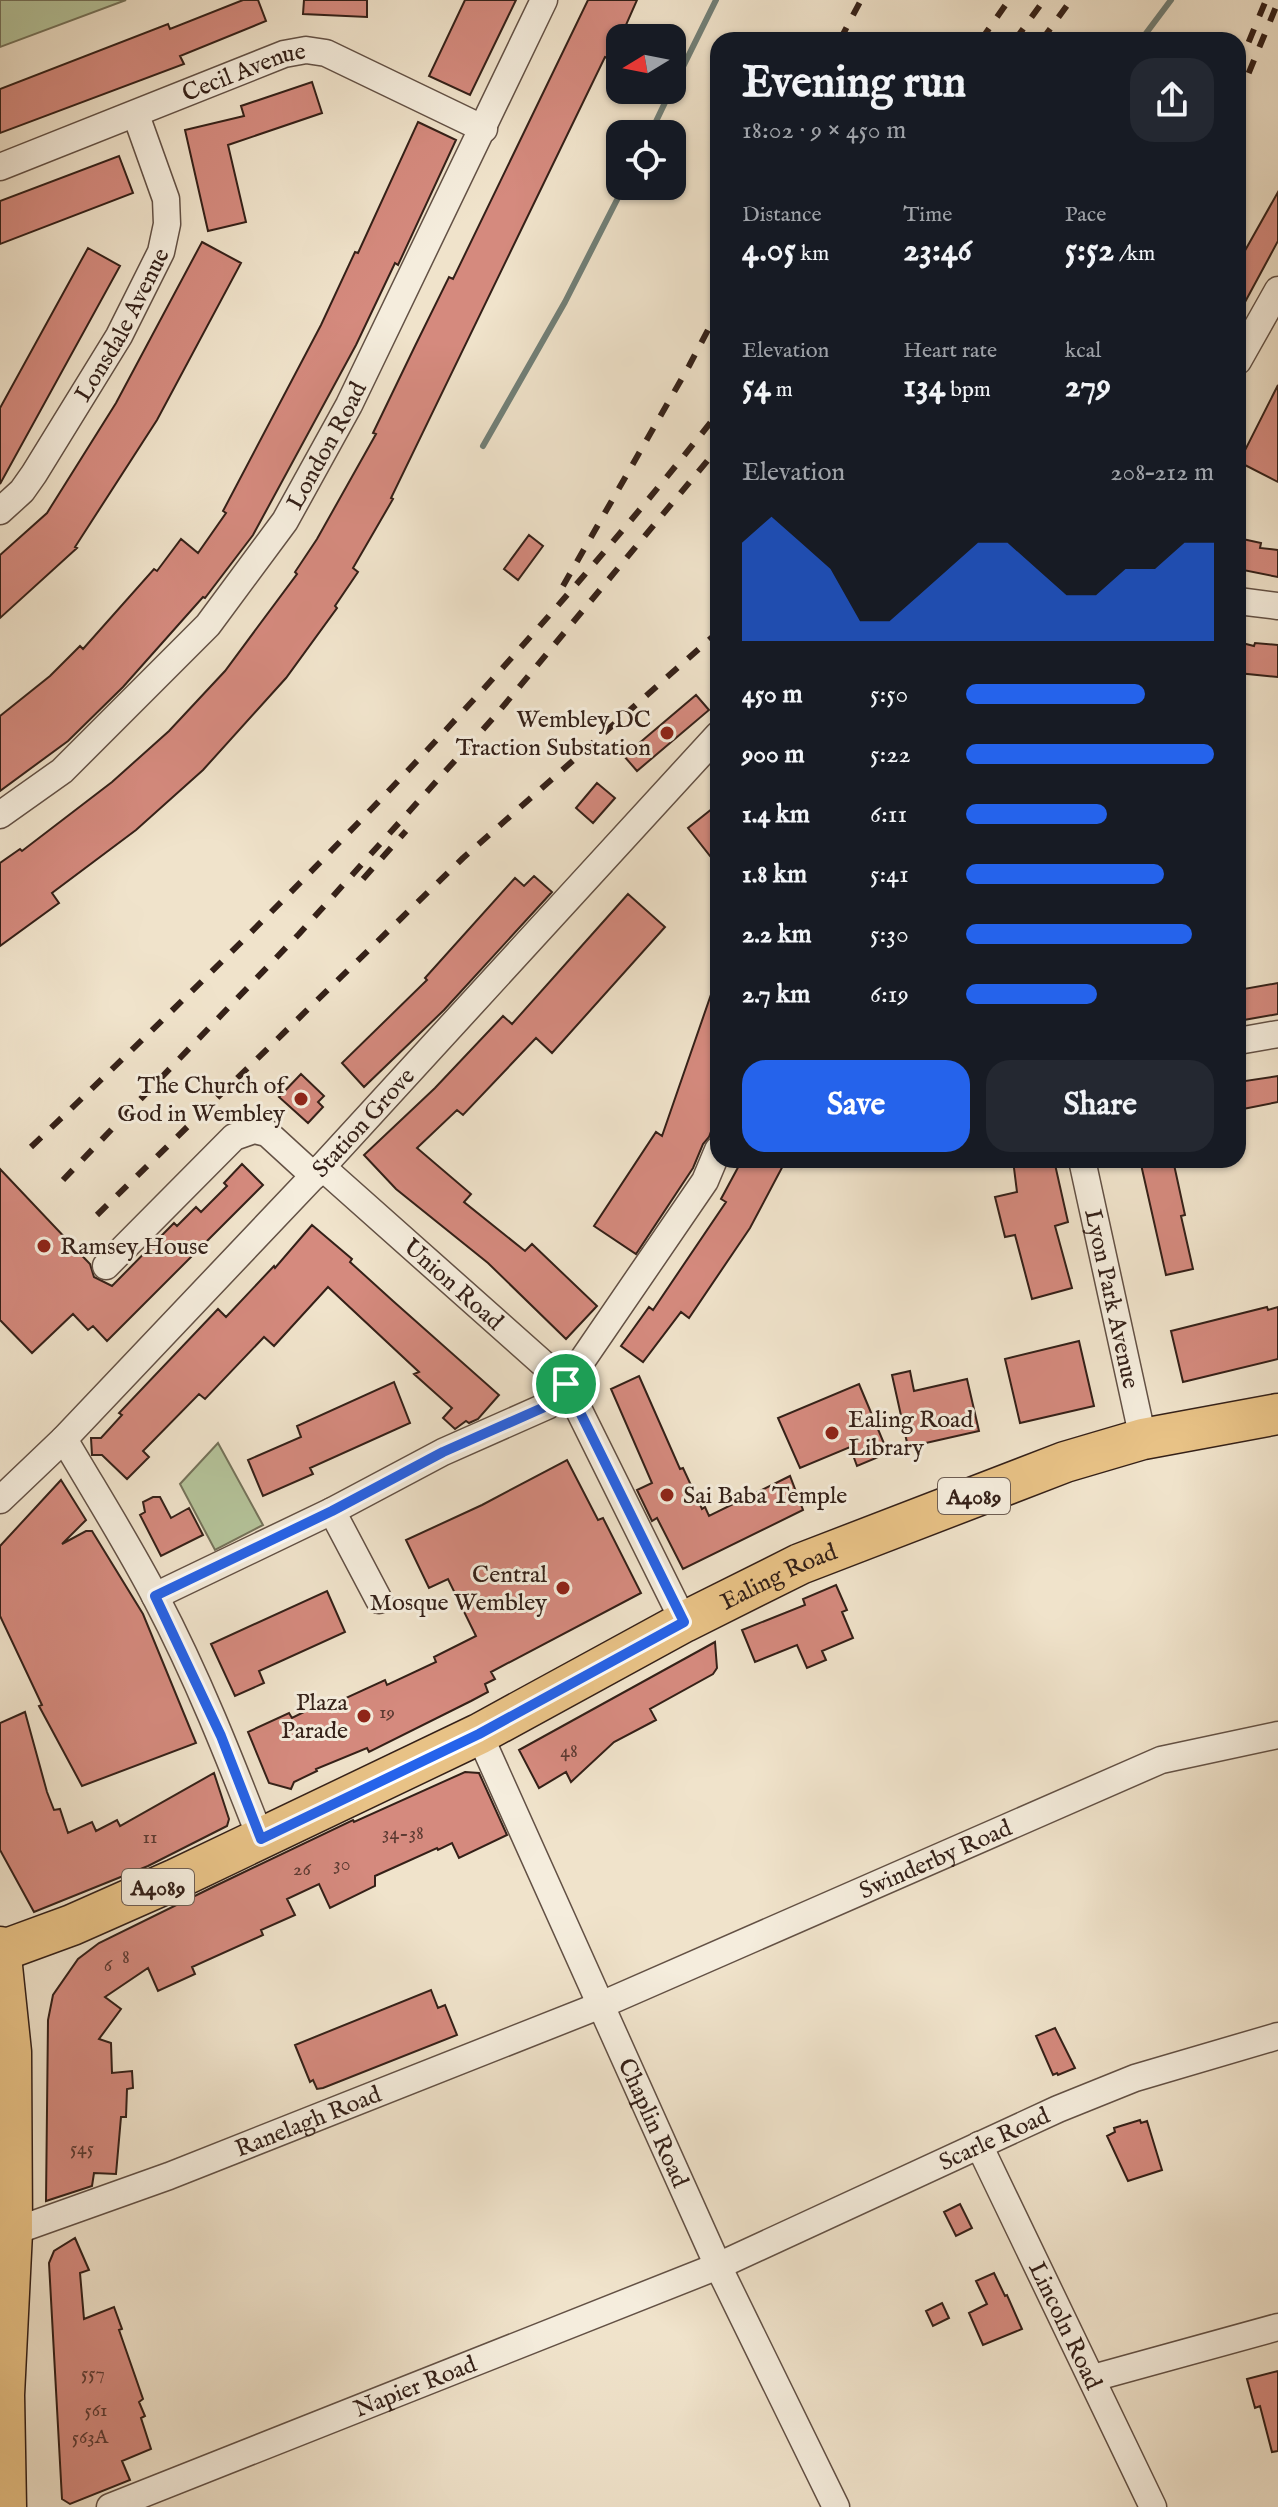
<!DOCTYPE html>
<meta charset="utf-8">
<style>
:root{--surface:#171b24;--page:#242831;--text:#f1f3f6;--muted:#9ea1a6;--accent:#2563eb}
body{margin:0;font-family:"IM FELL English",serif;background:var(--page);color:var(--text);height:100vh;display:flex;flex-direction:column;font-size:30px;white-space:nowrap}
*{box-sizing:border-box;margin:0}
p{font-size:26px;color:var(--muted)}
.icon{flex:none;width:44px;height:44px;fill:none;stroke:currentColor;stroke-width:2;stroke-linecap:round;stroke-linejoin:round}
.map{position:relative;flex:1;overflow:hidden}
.sheet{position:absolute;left:710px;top:32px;width:536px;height:1136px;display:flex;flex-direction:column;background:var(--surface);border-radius:24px;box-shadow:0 2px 6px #0004}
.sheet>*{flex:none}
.needle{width:52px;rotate:260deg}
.fabs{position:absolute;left:606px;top:24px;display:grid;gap:16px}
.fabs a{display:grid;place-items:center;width:80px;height:80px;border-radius:16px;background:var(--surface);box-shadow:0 2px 6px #0004;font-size:40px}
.pin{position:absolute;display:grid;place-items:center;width:68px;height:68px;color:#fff;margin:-34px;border:4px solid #fff;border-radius:50%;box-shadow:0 2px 8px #0007}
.round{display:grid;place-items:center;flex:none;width:84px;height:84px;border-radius:24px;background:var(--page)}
.headline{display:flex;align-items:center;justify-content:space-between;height:136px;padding:0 32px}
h1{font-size:44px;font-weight:700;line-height:60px}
.stats{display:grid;grid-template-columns:repeat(3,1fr);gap:12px;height:136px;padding:8px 32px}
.stats div{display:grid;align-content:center}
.stats b{font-size:34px;font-weight:700}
.stats small{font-size:22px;font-weight:400}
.stats p{font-size:22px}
.chart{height:224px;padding:16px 32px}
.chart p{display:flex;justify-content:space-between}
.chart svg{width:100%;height:144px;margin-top:8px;fill:var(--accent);opacity:.7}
.cta{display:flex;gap:16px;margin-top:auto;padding:16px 32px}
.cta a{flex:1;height:92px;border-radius:24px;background:var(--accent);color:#fff;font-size:32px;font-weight:700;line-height:92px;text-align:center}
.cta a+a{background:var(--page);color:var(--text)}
ul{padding:0 32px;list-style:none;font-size:26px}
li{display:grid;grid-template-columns:128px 96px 1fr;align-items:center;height:60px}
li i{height:20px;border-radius:10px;background:var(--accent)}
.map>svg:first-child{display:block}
.green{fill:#b5c49b;stroke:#74725a;stroke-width:2}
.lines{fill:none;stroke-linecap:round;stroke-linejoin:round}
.stream{stroke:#717f77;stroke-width:6}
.building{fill:#d58a7e;stroke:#342018;stroke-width:2}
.street-casing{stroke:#635145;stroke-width:29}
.primary-casing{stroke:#342018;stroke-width:43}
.street{stroke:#f5eddd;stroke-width:26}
.primary{stroke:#e8c286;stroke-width:40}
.rail{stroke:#342018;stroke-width:6;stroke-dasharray:14 14;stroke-linecap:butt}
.route-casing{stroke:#fff;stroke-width:16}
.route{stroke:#2563eb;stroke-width:10}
.poi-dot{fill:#8f2418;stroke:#f5eddd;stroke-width:3}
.labels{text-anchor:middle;stroke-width:6;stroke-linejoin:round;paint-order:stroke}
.number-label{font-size:20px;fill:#5c3a32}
.shield{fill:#f5eddd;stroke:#6e5e53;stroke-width:2}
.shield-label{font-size:22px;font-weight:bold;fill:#342018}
.street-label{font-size:24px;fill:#342018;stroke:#f5eddd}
.poi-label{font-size:24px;fill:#342018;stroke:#f5eddd;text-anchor:end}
</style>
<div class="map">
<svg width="1278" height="2507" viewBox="0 0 1278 2507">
<rect width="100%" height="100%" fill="#f0e3cb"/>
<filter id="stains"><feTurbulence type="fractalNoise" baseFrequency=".0025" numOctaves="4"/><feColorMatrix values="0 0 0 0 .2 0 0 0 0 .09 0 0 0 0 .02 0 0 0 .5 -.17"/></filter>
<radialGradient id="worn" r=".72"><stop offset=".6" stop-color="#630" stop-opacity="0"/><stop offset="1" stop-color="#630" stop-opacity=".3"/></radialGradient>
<path class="green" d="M0,0H126L0,47Z
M218,1443L263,1525L215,1550L180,1484Z"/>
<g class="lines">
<path class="stream" d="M1141,40L1171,0
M672,89L716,0
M650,134L671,90
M483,446L565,302L624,186"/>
</g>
<path class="building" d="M243,0H258L266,21L180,56L184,64L0,133V89L168,24L170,29Z
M304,0H367V17L303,14Z
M465,0H516L470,95L429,76Z
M588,0H637L611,59L605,57L391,498L393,499L353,568L358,572L335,606L337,608L286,678L203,770L136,830L52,893L59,903L0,946V863L20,849L22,851L112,782L169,731L225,671L297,574L295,572L317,539L376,434L373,433L415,346L449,277L453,279Z
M312,82L322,113L228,145L246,222L208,231L185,130L244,116L241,106Z
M418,122L456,140L398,265L395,263L356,345L253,535L205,598L203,597L123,687L68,741L0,791V716L50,676L80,646L83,649L154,569L157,571L181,539L198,553L226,513L223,511L321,325L355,252L358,253Z
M119,156L133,193L0,244V201Z
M1278,192V241L1238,315V263Z
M202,242L241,263L157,420L75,547L77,548L0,618V555L47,513L116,403Z
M88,248L120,266L0,484V408Z
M1278,385V482L1239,462Z
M529,535L543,546L518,580L504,569Z
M1238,538L1261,543L1260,548L1278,550V577L1238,569Z
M1238,642L1254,646L1255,643L1278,645V677L1238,673Z
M696,695L709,710L637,771L624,756Z
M597,783L615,798L593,823L576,808Z
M718,804V866L688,828Z
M534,876L552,892L444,1010L364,1087L342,1063L427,980L425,978L515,878L524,886Z
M628,894L665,927L552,1053L536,1038L463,1115L457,1110L417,1148L471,1194L464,1202L525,1251L532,1244L597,1306L566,1339L488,1263L396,1189L364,1155L435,1088L503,1016L512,1024Z
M715,983L718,984V1112L709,1137L703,1144L693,1168L636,1254L594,1226L656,1132L662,1136Z
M1278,983V1014L1238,1021V990Z
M301,1074L324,1096L318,1102L323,1107L308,1123L279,1097Z
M1278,1076V1102L1238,1110V1082Z
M742,1160H786L750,1228L689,1318L681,1312L643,1362L621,1346L649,1307L653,1310L726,1202L721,1199Z
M1013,1160H1054L1068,1222L1055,1226L1072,1288L1032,1299L1015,1235L1005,1237L995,1197L1017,1192Z
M1140,1160H1173L1185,1215L1181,1216L1193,1269L1166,1275Z
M242,1164L263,1185L107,1341L93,1326L88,1330L73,1314L32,1353L0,1320V1169L90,1264L94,1277L112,1286L174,1223L177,1226L196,1207L201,1212L227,1186L224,1183Z
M312,1225L352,1259L350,1262L393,1301L499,1395L478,1419L469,1423L466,1421L455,1429L443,1418L452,1408L414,1374L419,1372L328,1287L274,1346L264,1337L205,1399L199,1394L143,1451L149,1457L127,1479L102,1455H92L91,1438H101L122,1415L119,1413L218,1309L226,1317L274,1266L275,1268Z
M1267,1307L1268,1310L1278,1307V1359L1183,1382L1171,1331Z
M1079,1341L1094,1406L1020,1423L1005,1359Z
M910,1371L914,1391L967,1379L979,1431L908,1447L892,1375Z
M639,1376L680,1469L683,1468L702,1509L705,1507L709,1516L790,1476L803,1510L683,1569L657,1518L652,1521L637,1490L652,1483L611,1389Z
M394,1382L410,1423L310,1468L313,1474L263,1496L248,1460L301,1437L297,1426Z
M859,1384L888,1453L857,1466L850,1447L800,1468L778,1418Z
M567,1460L598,1520L603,1518L641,1593L491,1672L495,1679L485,1684L488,1692L471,1701L369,1752L367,1748L316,1769L317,1771L294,1782L291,1789L269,1783L248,1732L289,1713L292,1718L318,1705L320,1710L385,1680L387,1685L436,1662L434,1657L476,1636L448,1579L429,1588L406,1540L482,1505Z
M61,1480L86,1520L62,1544L86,1531H92L143,1614L196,1743L82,1786L39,1706L42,1705L0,1616V1546Z
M153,1497H160L171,1518L189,1508L203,1535L161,1556L140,1515L145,1512L143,1502Z
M836,1585L847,1610L842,1612L853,1638L822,1651L826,1660L807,1668L797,1645L755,1662L742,1630L805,1605L803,1599Z
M327,1591L345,1632L259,1671L264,1683L235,1696L211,1644Z
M715,1642L717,1668L713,1674L650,1709L656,1720L614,1742L571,1782L566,1772L539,1788L519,1750Z
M25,1712L47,1792L54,1810L60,1809L68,1833L92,1822L96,1831L117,1820L120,1826L214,1773L229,1819L227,1826L148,1866L34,1912L0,1850V1723Z
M465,1772L479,1773L507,1835L459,1858L452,1843L438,1850L437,1848L375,1876V1886L330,1908L319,1884L287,1899L295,1915L261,1930L263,1935L192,1967L195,1974L158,1991L148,1968L105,1997L121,2009L99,2039L111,2043L112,2073L132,2071L133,2088L127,2089L126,2117H121L116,2174L94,2173L92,2186L46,2201L48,2020L53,1995L78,1959L99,1943L213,1887L353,1820L354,1822Z
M431,1990L438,2008L445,2005L457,2035L323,2088L317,2089L313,2080L310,2082L295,2045Z
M1055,2028L1075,2068L1058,2075L1057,2073L1053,2075L1036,2036Z
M1140,2120L1141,2123L1147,2121L1162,2170L1128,2181L1107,2136L1115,2132L1114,2128Z
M960,2204L972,2228L956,2236L944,2212Z
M75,2238L89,2270L80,2273L84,2319L114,2307L122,2329L119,2330L143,2399L139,2402L145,2416L141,2418L151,2449L122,2461L130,2480L70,2504L62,2499L49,2263L54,2251Z
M994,2273L1005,2296L1007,2295L1022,2329L983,2345L969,2313L987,2304L976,2281Z
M942,2303L949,2318L933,2326L926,2311Z
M1278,2371V2451L1272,2452L1260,2406L1255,2408L1247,2379Z"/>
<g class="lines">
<g class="street-casing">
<g id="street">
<path id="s1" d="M0,167L284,54L306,50L326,53L484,129"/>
<path d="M1238,361L1278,290"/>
<path id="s2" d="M0,511L22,491L34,474L119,336L161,252L167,224L166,199L136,115"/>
<path d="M1238,601L1278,606"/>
<path id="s3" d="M0,815L62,771L208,625L285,521L349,405L544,0"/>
<path d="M1238,1041L1278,1034"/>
<path id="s4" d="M1082,1160L1143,1439"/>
<path id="s5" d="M322,1167L566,1384L684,1622"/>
<path d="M106,1266L234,1137L254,1130L267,1133L314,1176"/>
<path d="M64,1439C95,1492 128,1544 156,1598C197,1676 229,1757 261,1839"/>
<path id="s6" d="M0,1500L64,1439L322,1167L718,735"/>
<path d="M332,1511L379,1600"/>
<path d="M155,1596L332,1511L443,1452L549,1405L566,1384L705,1181L718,1150"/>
<path id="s7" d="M479,1734L718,2266L836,2507"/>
<path id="s8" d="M979,2145L1153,2507"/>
<path id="s9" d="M12,2232L169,2176L601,2005L1161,1760L1278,1735"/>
<path d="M1093,2378L1278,2327"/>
<path id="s10" d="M110,2507L718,2266L1058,2109L1135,2078L1278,2036"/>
</g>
</g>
<g class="primary-casing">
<g id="primary">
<path d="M0,1947L11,2052L12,2232L4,2395L6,2507"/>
<path id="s11" d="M1,1951L72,1925L176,1879L479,1734L684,1622L800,1564L1065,1462L1143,1439L1278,1414"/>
</g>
</g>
<use href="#street" class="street"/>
<use href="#primary" class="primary"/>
<path class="rail" d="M840,40L861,0
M981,40L1009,0
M1015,40L1044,0
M1042,40L1071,0
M1238,68L1266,0
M1238,99L1278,2
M563,586L689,366L718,311
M363,879L406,831
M31,1147C273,916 511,676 718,413
M63,1180L299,934L495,716L718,448
M97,1215L463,858L718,632"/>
</g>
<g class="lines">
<g class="route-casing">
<path id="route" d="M566,1384L684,1622L479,1734L261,1839L221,1736L155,1596L332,1511L443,1452L549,1405Z"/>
</g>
<use href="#route" class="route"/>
</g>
<g class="poi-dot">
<circle cx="667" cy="733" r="8"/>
<circle cx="301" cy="1099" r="8"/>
<circle cx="44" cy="1246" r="8"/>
<circle cx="832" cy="1433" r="8"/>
<circle cx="667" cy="1495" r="8"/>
<circle cx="563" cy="1588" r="8"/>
<circle cx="364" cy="1716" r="8"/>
</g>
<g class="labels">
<g class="number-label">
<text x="387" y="1718">19</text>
<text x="569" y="1757">48</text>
<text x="403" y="1839">34-38</text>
<text x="150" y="1843">11</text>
<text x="342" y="1870">30</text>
<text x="302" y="1875">26</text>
<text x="126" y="1963">8</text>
<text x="108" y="1971">6</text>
<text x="82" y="2154">545</text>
<text x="93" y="2379">557</text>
<text x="96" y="2416">561</text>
<text x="90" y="2443">563A</text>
</g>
<g class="shield">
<rect x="938" y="1478" width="72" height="36" rx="6"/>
<rect x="122" y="1869" width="72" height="36" rx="6"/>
</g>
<g class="shield-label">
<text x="974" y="1504">A4089</text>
<text x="158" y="1895">A4089</text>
</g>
<g class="street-label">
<text dy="8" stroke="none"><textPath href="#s1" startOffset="262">Cecil Avenue</textPath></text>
<text dy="8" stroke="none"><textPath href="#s2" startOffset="224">Lonsdale Avenue</textPath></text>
<text dy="8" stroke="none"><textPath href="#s3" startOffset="498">London Road</textPath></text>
<text dy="8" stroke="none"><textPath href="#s6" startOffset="524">Station Grove</textPath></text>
<text dy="8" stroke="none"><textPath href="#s5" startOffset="176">Union Road</textPath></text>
<text dy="8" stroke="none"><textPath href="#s4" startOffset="142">Lyon Park Avenue</textPath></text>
<text dy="8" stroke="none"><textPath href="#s11" startOffset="864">Ealing Road</textPath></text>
<text dy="8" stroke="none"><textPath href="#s9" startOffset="996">Swinderby Road</textPath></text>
<text dy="8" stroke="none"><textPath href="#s9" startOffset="316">Ranelagh Road</textPath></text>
<text dy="8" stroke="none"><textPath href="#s7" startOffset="426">Chaplin Road</textPath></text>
<text dy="8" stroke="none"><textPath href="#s10" startOffset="958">Scarle Road</textPath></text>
<text dy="8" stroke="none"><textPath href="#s8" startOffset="200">Lincoln Road</textPath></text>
<text dy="8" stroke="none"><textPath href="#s10" startOffset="328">Napier Road</textPath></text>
</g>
<g class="poi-label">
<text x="651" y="727">Wembley DC<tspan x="651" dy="28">Traction Substation</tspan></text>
<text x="285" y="1093">The Church of<tspan x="285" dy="28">God in Wembley</tspan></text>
<text x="60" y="1254" text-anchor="start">Ramsey House</text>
<text x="848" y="1427" text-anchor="start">Ealing Road<tspan x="848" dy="28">Library</tspan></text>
<text x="683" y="1503" text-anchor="start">Sai Baba Temple</text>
<text x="547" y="1582">Central<tspan x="547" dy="28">Mosque Wembley</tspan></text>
<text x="348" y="1710">Plaza<tspan x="348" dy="28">Parade</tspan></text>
</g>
</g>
<rect width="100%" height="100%" filter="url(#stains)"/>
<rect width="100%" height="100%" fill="url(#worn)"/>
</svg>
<div class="fabs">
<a><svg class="needle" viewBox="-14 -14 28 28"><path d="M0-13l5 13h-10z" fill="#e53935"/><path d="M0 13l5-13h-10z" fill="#9ea1a6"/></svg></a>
<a><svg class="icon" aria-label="locate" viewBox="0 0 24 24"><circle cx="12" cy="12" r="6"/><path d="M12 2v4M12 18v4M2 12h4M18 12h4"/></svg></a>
</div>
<div class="pin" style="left:566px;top:1384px;background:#1e9e55"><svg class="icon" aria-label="arrive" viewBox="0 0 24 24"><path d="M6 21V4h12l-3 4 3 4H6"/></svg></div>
<section class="sheet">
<div class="headline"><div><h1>Evening run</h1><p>18:02 · 9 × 450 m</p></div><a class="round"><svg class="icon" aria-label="share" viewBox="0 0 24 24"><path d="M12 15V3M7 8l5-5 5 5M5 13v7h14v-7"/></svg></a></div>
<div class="stats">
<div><p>Distance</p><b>4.05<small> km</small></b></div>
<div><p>Time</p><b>23:46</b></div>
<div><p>Pace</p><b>5:52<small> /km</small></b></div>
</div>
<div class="stats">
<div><p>Elevation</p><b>54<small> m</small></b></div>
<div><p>Heart rate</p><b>134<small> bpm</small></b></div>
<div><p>kcal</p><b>279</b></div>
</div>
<div class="chart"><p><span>Elevation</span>208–212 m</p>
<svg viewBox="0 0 160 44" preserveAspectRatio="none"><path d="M0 44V14L10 6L20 14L30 22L40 38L50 38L60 30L70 22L80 14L90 14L100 22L110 30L120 30L130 22L140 22L150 14L160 14V44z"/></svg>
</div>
<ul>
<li><b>450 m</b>5:50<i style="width:72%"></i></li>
<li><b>900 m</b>5:22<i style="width:100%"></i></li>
<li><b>1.4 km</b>6:11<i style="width:57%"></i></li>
<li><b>1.8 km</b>5:41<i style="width:80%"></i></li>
<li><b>2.2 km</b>5:30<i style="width:91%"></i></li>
<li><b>2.7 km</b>6:19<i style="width:53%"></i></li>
</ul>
<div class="cta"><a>Save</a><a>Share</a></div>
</section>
</div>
